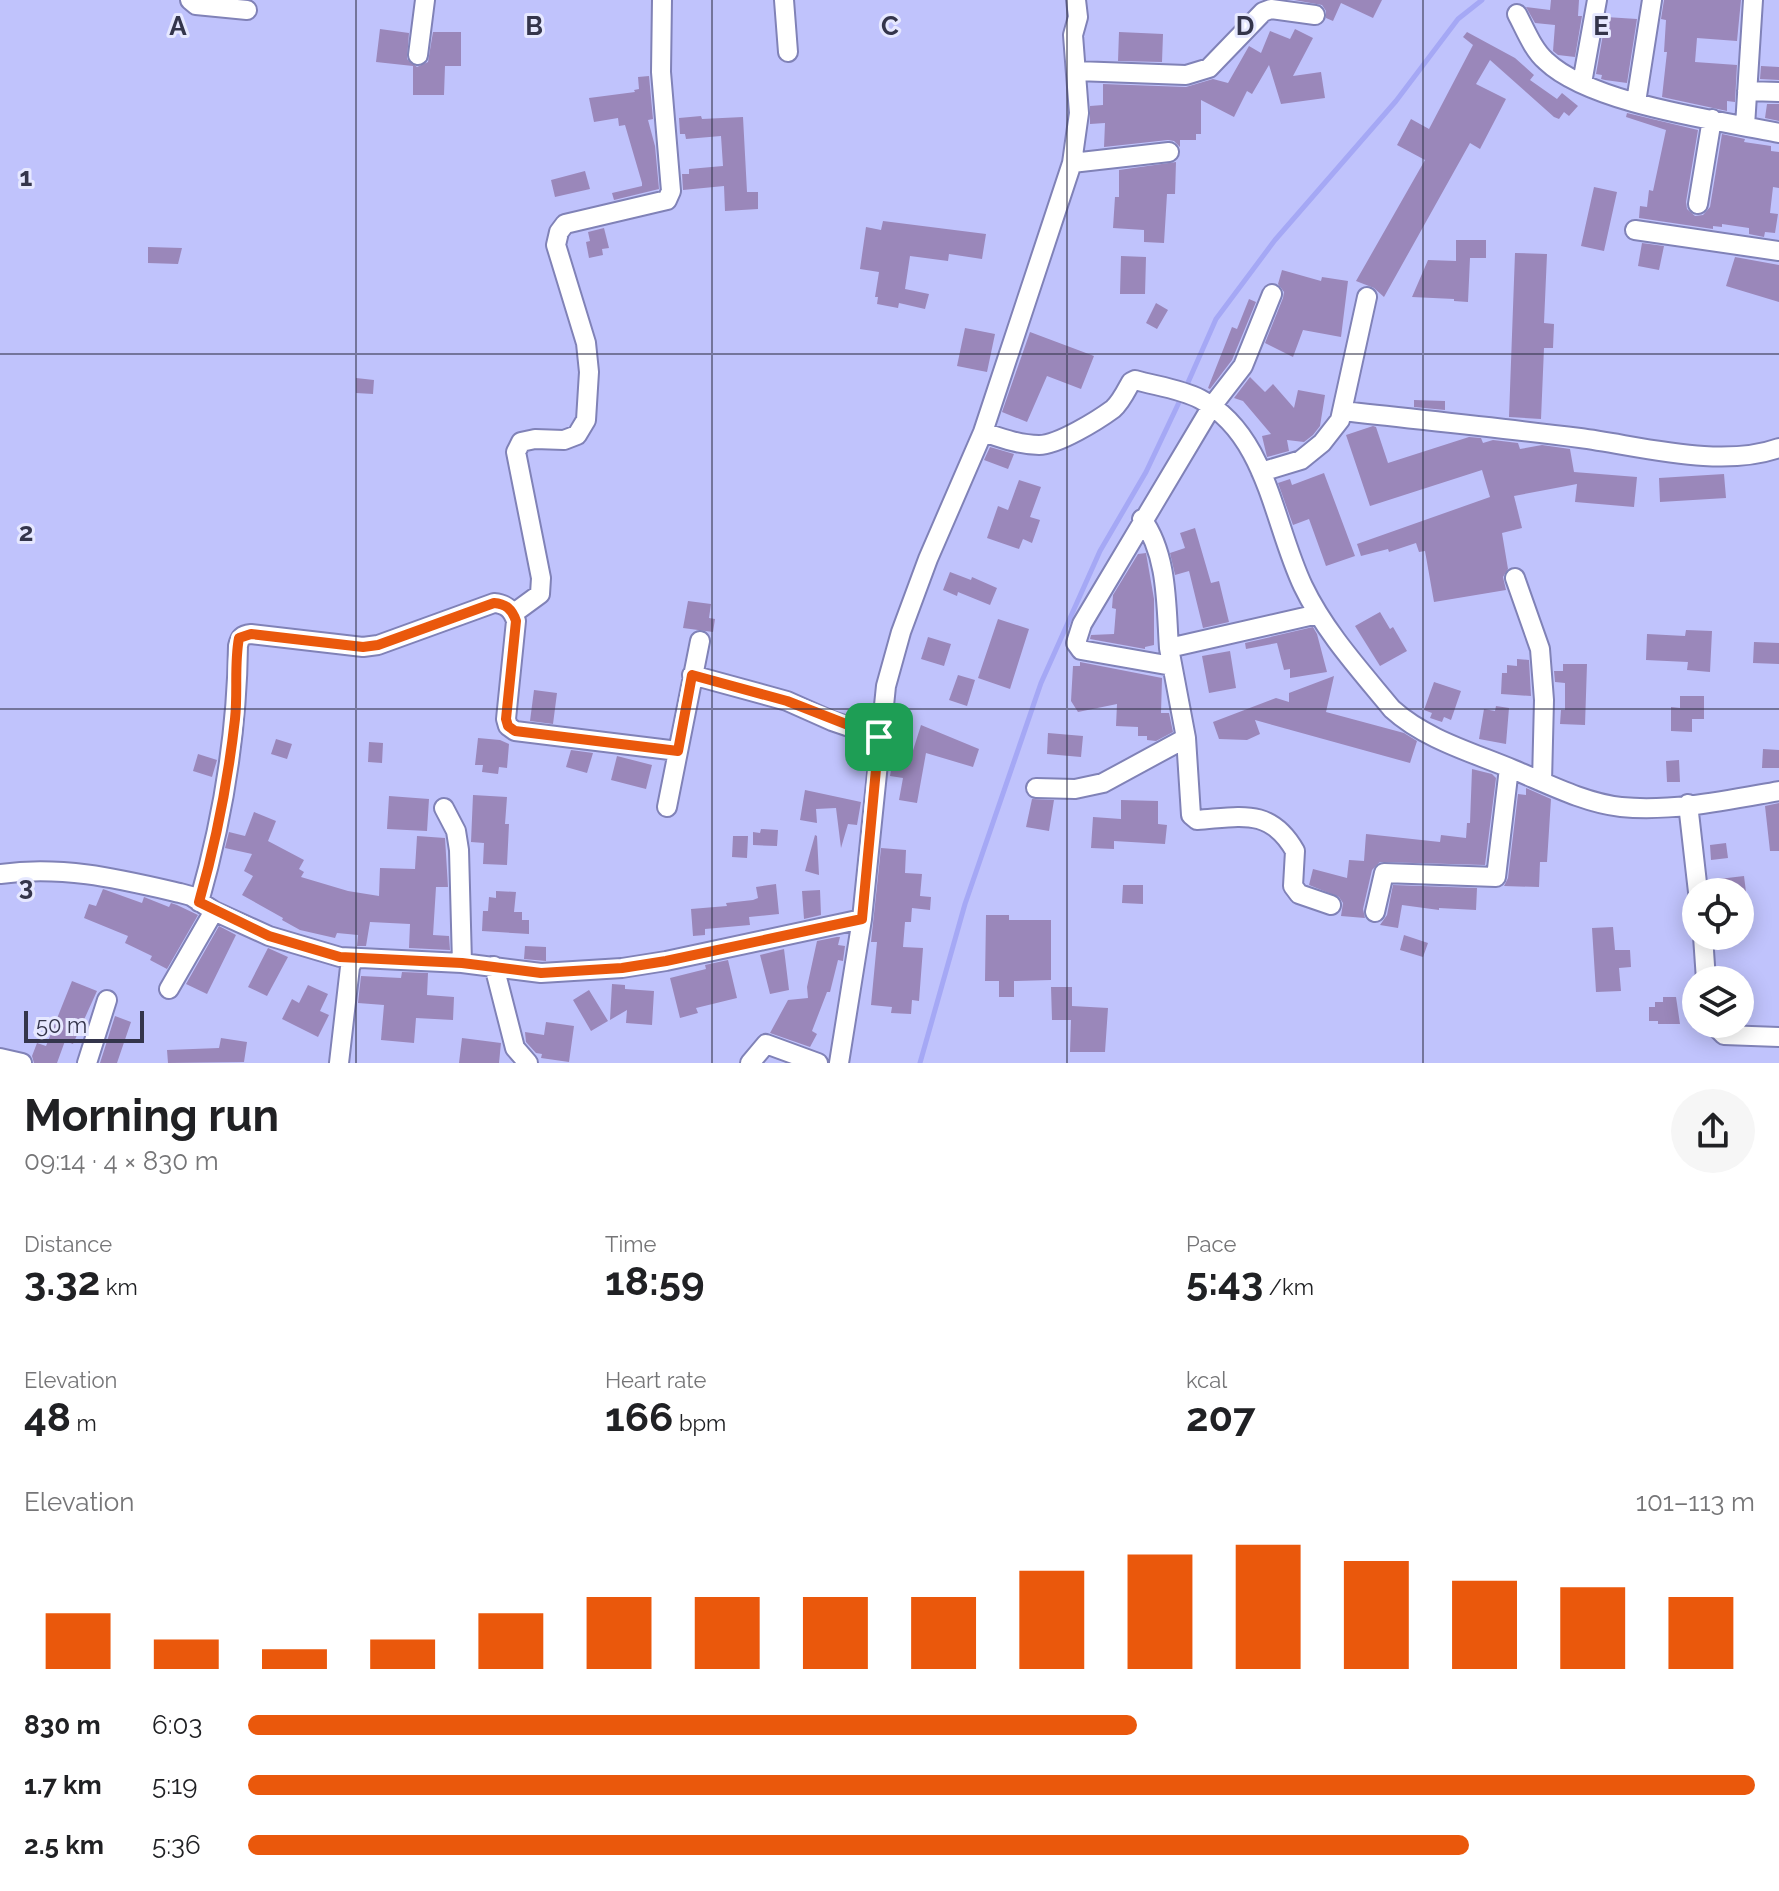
<!DOCTYPE html>
<meta charset="utf-8">
<style>
:root{--surface:#fff;--page:#f6f6f6;--text:#202124;--muted:#757577;--accent:#ea580c}
body{margin:0;font-family:Raleway,sans-serif;background:var(--page);color:var(--text);height:100vh;display:flex;flex-direction:column;font-size:30px;white-space:nowrap}
*{box-sizing:border-box;margin:0}
p{font-size:26px;color:var(--muted)}
.icon{flex:none;width:44px;height:44px;fill:none;stroke:currentColor;stroke-width:2;stroke-linecap:round;stroke-linejoin:round}
.map{position:relative;height:1063px;overflow:hidden}
.details{display:flex;flex-direction:column;background:var(--surface);flex:1}
.details>*{flex:none}
.tools{position:absolute;left:1682px;top:878px;display:grid;gap:16px}
.tools a{display:grid;place-items:center;width:72px;height:72px;border-radius:50%;background:var(--surface);box-shadow:0 4px 20px #0003;font-size:40px}
.scale{position:absolute;left:24px;bottom:20px;width:120px;box-sizing:border-box;padding-left:8px;border:4px solid #34354b;border-top:0;font-size:22px;line-height:28px;white-space:nowrap;color:#34354b;-webkit-text-stroke:6px #e6e8ff;paint-order:stroke}
.pin{position:absolute;display:grid;place-items:center;width:68px;height:68px;color:#fff;margin:-34px;border-radius:16px;box-shadow:0 4px 12px #0006}
.round{display:grid;place-items:center;flex:none;width:84px;height:84px;border-radius:42px;background:var(--page)}
.headline{display:flex;align-items:center;justify-content:space-between;height:136px;padding:0 24px}
h1{font-size:44px;font-weight:700;line-height:60px}
.figures{display:grid;grid-template-columns:repeat(3,1fr);gap:12px;height:136px;padding:8px 24px}
.figures div{display:grid;align-content:center}
.figures b{font-size:40px;font-weight:700}
.figures small{font-size:22px;font-weight:400}
.figures p{font-size:22px}
.chart{height:224px;padding:16px 24px}
.chart p{display:flex;justify-content:space-between}
.chart svg{width:100%;height:144px;margin-top:8px;stroke:var(--accent);stroke-width:6}
ul{padding:0 24px;list-style:none;font-size:26px}
li{display:grid;grid-template-columns:128px 96px 1fr;align-items:center;height:60px}
li i{height:20px;border-radius:10px;background:var(--accent)}
.map>svg:first-child{display:block}
.lines{fill:none;stroke-linecap:round;stroke-linejoin:round}
.stream{stroke:#a5a8f5;stroke-width:5}
.building{fill:#9a87ba}
.minor-casing{stroke:#8082b7;stroke-width:22}
.minor{stroke:#fff;stroke-width:18}
.route-casing{stroke:#fff;stroke-width:16}
.route{stroke:#ea580c;stroke-width:10}
.grid{fill:none;stroke:#34354b;stroke-width:2;stroke-opacity:0.55}
.grid-label{font-size:26px;text-anchor:middle;font-weight:bold;fill:#34354b;stroke:#e6e8ff;stroke-width:6;stroke-linejoin:round;paint-order:stroke}
</style>
<div class="map">
<svg width="1779" height="1063" viewBox="0 0 1779 1063">
<rect width="100%" height="100%" fill="#c0c3fc"/>
<g class="lines">
<path class="stream" d="M1186,387L1216,319L1275,240L1396,101L1458,19L1482,0
M920,1063L965,904L1041,683L1100,551L1146,472L1182,396"/>
</g>
<path class="building" d="M1294,0H1382L1373,18L1341,3L1333,21L1326,18V11L1322,5Z
M1551,0H1579L1578,16H1582L1575,57L1558,55L1553,51L1555,25L1535,23L1526,7L1550,10Z
M1664,0H1741L1737,41L1697,38L1695,62L1737,65L1735,102L1727,101V111L1662,97L1667,52H1664L1666,20L1661,19Z
M1606,17L1637,19L1627,83L1605,80L1601,79L1602,75L1596,74Z
M380,29L409,33L407,59L417,67L428,62L433,32H461V66H445L444,95H413V66L376,62Z
M1295,29L1313,38L1293,76L1321,72L1325,98L1281,104L1269,65L1252,94L1247,91L1234,117L1201,100V134H1196V140H1180V147L1174,141L1168,140L1104,147L1105,123L1090,124V106L1103,105V84L1186,87L1213,79L1228,83L1249,46L1261,53L1270,31L1290,39Z
M1119,32L1163,34L1162,62L1118,61Z
M1467,32L1515,58L1534,75L1530,80L1557,99L1562,93L1578,106L1569,116L1564,112L1559,119L1554,117L1490,60L1476,84L1506,99L1480,149L1470,143L1384,297L1374,288L1356,281L1425,160L1397,145L1411,119L1429,129L1473,45L1463,37Z
M1761,66L1779,67V80L1760,79Z
M649,76L653,119L648,120L655,146L659,189L614,200L612,193L642,186V183L625,125L619,126L618,118L594,122L589,98L635,92L634,90L639,89L638,77Z
M1767,104H1779V121L1765,118Z
M1627,113L1698,130L1686,202L1687,209L1695,216L1703,215L1710,207L1722,134L1745,139L1744,142L1771,146V151L1779,152V188L1773,187L1770,213L1778,214L1775,233L1765,232L1764,237L1749,234V228L1722,224V227L1713,226V229L1639,218L1640,206L1647,207L1649,190L1653,191L1666,130L1626,117Z
M701,116L702,119L743,117L747,192H758V209L725,211L724,186L683,190L682,174H689V169L723,166L721,136L686,139L685,134H680L679,118Z
M1176,162L1175,194H1167L1164,243L1144,242V230L1113,228L1115,197H1119V170Z
M585,171L590,189L555,197L551,180Z
M1594,187L1617,192L1604,251L1581,246Z
M883,221L986,234L982,259L949,254L948,261L910,256L905,289L929,294L925,309L899,303L898,308L877,304L878,297H875L879,272L860,269L866,227L881,230Z
M604,228L609,248L602,249L603,255L589,258L586,242L590,241L588,232Z
M1456,240H1486V258H1470L1468,302L1454,301V299L1412,297L1428,260L1456,261Z
M1642,243L1664,246L1659,270L1638,266Z
M148,247L182,248L178,264L148,263Z
M1515,253L1547,254L1544,323L1554,324L1553,348H1544L1541,419L1509,417Z
M1121,256L1146,257L1145,294H1120Z
M1735,257L1779,265V302L1726,286Z
M1282,270L1321,281L1322,277L1348,281L1341,337L1303,330L1293,357L1265,343L1283,298L1284,292L1278,284Z
M1249,299L1256,302L1232,360L1210,389L1208,388L1232,327L1237,329Z
M1156,303L1168,310L1157,329L1146,323Z
M965,328L995,334L987,372L957,366Z
M1030,332L1094,356L1081,389L1047,376L1027,422L1002,412Z
M1250,377L1265,392L1273,384L1294,408L1298,390L1325,395L1320,426L1313,435L1304,442L1287,440L1289,451L1267,457L1262,436L1271,434L1243,401L1234,398Z
M356,378L374,380L373,394L356,393Z
M1414,400L1445,401V410L1414,407Z
M1373,426L1376,427L1388,463L1469,437L1481,438L1483,443L1493,440L1518,443L1520,449L1542,445L1570,449L1574,472L1637,477L1634,507L1575,502L1577,484L1514,496L1522,528L1502,533L1508,569L1503,577L1506,590L1434,602L1425,551L1419,552L1416,543L1389,552L1388,549L1361,556L1357,544L1490,497L1482,470L1370,506L1346,435Z
M990,447L1014,454L1008,469L984,460Z
M1324,473L1355,556L1326,566L1309,519L1293,525L1278,483L1290,479L1292,485Z
M1724,474L1726,498L1660,502L1659,478Z
M1019,480L1041,487L1030,517L1040,520L1032,543L1023,539L1019,549L987,538L998,506L1008,510Z
M1195,528L1211,583L1219,581L1229,622L1203,628L1189,571L1175,575L1170,553L1185,548L1180,533Z
M1146,553L1154,599V645L1145,647V649L1090,639L1091,635L1114,634L1116,609L1112,608L1113,595L1138,554Z
M950,572L971,580L972,577L997,588L990,605L958,592L957,596L943,590Z
M688,601L711,604L709,618L715,619L713,632L683,628Z
M1380,612L1390,629L1393,627L1407,651L1380,666L1355,626Z
M998,619L1029,629L1010,689L978,678Z
M1313,627L1317,634L1327,672L1290,678V669L1284,670L1277,643L1246,649L1245,643Z
M1686,630L1712,631L1710,672L1687,670L1688,662L1646,660L1647,634L1685,636Z
M928,637L951,644L944,666L921,659Z
M1754,642L1779,643V664L1753,663Z
M1230,651L1236,688L1209,693L1202,656Z
M1517,659L1529,660L1531,696L1501,694L1502,673H1507V665L1517,666Z
M1080,662L1162,678L1161,713H1169L1173,732L1156,741L1147,740V736H1138V727L1116,726L1117,704L1078,712L1071,701L1073,666H1080Z
M1563,664H1587L1585,725L1560,724L1561,710H1565V683L1555,682L1554,671H1563Z
M958,675L975,680L967,706L949,700Z
M1334,676L1326,712L1404,733L1417,741L1410,763L1255,720L1260,734L1247,740L1219,739L1213,722L1276,698L1289,702V693Z
M1434,682L1461,691L1451,720L1444,717L1442,722L1430,718L1432,713L1424,710Z
M534,690L557,693L553,724L530,721Z
M1680,696H1704V719H1692V732L1671,731V707L1680,708Z
M1496,706L1509,708L1506,744L1479,739L1484,709L1495,711Z
M921,725L979,749L973,767L926,753L917,803L899,800L903,778L890,776L893,758L910,760Z
M1048,733L1083,736L1081,757L1047,754Z
M478,738L500,740L509,744L507,768L499,767L498,774L482,772L483,765H475Z
M276,739L292,744L287,759L271,754Z
M369,742L383,743L382,763L368,762Z
M1763,749L1779,750V768H1762Z
M571,750L593,753L587,773L566,767Z
M198,754L217,760L212,777L193,771Z
M617,756L652,765L646,789L611,780Z
M1679,760L1680,782H1667L1666,761Z
M1472,769L1492,774L1496,778L1485,865L1380,862L1372,870L1363,909L1365,918L1341,916L1343,903L1339,897L1309,885L1313,869L1347,878L1349,860L1364,861L1366,834L1440,842L1441,835L1466,838L1467,823H1470Z
M1526,788L1551,799L1547,862H1540L1539,887L1504,886L1508,878L1518,794L1526,795Z
M805,790L861,802L857,825L848,824L841,848L836,808L816,809L817,823L800,820Z
M473,795L507,797L505,824H509L507,865L483,864L484,843L471,842Z
M389,796L429,799L427,831L387,829Z
M1032,799L1054,800L1049,831L1026,827Z
M1121,800L1158,801V824L1167,825L1165,844L1114,841V849L1091,848L1093,817L1121,819Z
M1779,803V851H1770L1765,806Z
M254,812L276,821L268,841L304,860L299,869L304,872L301,877L348,891L379,896L380,868L415,869L417,836L445,838L448,887H436L433,935L449,936L450,950L409,948L410,924L370,922L366,946H357L358,935L337,933L335,938L300,930L282,920L283,918L242,895L253,876L244,871L252,854L225,848L229,832L245,836Z
M761,829L778,830L777,846L753,845V832L760,833Z
M815,835L817,836L819,875L805,871Z
M733,836H748L747,858L732,857Z
M1726,843L1728,858L1711,860L1710,845Z
M881,848L906,850L905,873L922,874L920,896L931,897L930,910L912,908L911,922H905L903,947L923,948L919,1001L912,1000L911,1014L891,1013L892,1007L871,1005L877,942H871Z
M1744,876L1746,892H1721L1719,879Z
M776,884L779,914L749,917L750,925L705,929V935L693,936L691,909L727,906L726,903L753,900L758,898L756,887Z
M1123,885H1143V904L1122,903Z
M1393,885L1477,888L1476,910L1439,908V910L1402,905L1398,928L1380,925L1387,915Z
M103,889L142,903L144,897L169,907L171,903L177,905L198,915L167,969L150,960L152,956L125,943L128,936L84,918L89,904L96,906Z
M820,890L821,915L804,919L802,891Z
M496,891L516,892L514,912H522V920H529V934L482,931L483,911H488L489,897L496,898Z
M986,915H1009V920H1051V980L1014,981V997H999V981H985Z
M219,926L236,935L207,994L186,984Z
M1613,927L1615,950H1630L1631,967L1619,968L1621,991L1596,992L1592,928Z
M1404,935L1428,943L1423,957L1400,950Z
M837,937H840L838,945L845,946L843,961L838,960L830,992H827L812,1031L817,1034L810,1047L770,1033L788,1000L808,998L807,987L817,941Z
M525,946L546,947V961L524,959Z
M268,948L288,957L267,996L248,987Z
M784,949L789,990L770,994L760,955Z
M728,960L737,998L696,1008L698,1013L680,1018L670,978L706,969L705,965Z
M402,972L428,973L427,995L454,997L453,1020L416,1018L414,1043L381,1040L384,1005L358,1003L361,976L401,978Z
M72,981L97,991L73,1044L65,1041L57,1063H34L32,1056L37,1043L46,1046Z
M612,984L625,985V989L654,991L652,1025L626,1023L627,1010L610,1020Z
M308,985L328,994L320,1011L329,1015L318,1037L282,1019L292,999L299,1003Z
M1051,987H1072V1006L1108,1008L1105,1052H1070L1071,1020H1052Z
M589,990L608,1021L591,1031L573,1000Z
M1663,997H1676L1680,1024H1658V1021H1649V1007H1655V1002H1663Z
M115,1016L131,1022L117,1063H100Z
M546,1022L574,1026L569,1062L541,1058L542,1054L536,1053L526,1042L525,1032L544,1035Z
M221,1038L247,1042L244,1062L168,1063L167,1050L219,1048Z
M462,1038L501,1043L499,1063H459Z"/>
<g class="lines">
<g class="minor-casing">
<path id="minor" d="M190,0L196,5L247,10
M784,0L788,52
M1517,14C1525,29 1533,50 1546,61C1591,104 1717,120 1779,133
M418,55L425,0
M1076,71L1186,75L1209,68L1263,12L1271,9L1315,15
M1582,83L1597,0
M1747,91L1779,92
M1636,102L1652,0
M1745,126L1753,0
M1072,163L1169,152
M1698,204L1712,119
M1635,230L1779,251
M1343,411C1422,420 1501,428 1580,438C1641,446 1720,469 1779,448
M983,432C1001,438 1020,445 1039,445C1058,445 1098,420 1113,409C1121,402 1126,391 1131,382L1135,380C1156,386 1181,389 1200,399C1267,434 1273,523 1303,586C1325,632 1360,670 1392,709C1425,739 1471,752 1512,769C1546,783 1584,803 1621,807C1673,812 1728,800 1779,791
M1261,472L1301,460L1322,443L1340,420L1367,297
M1142,519C1168,555 1166,605 1169,648
M1515,578L1540,649L1544,700L1542,782
M514,613L540,594L541,578L516,452L521,442L535,439L564,440L577,435L586,420L589,372L586,343L556,245L559,232L565,224L667,200L671,191L661,72L662,0
M1318,614L1169,648L1186,738L1191,815L1197,820C1240,817 1270,807 1295,851L1293,886L1299,894L1331,905
M1172,666L1081,650L1076,643L1082,624L1212,406L1243,366L1272,294
M692,675L787,701L832,721L879,737
M1036,788L1075,789L1103,783L1186,738
M1688,804L1698,892
M667,807L700,641
M444,808L456,831L459,850L462,963
M0,874C62,865 119,879 180,893L191,896L214,911L269,936L340,957L462,963L541,973L622,968L666,961L862,919
M199,902C223,818 237,733 238,646C240,637 242,635 251,634L363,647L378,645L494,603C506,604 512,609 516,621L506,719L508,726L515,731L678,751
M1375,912L1384,873L1496,877L1509,768
M1703,936L1706,980
M494,966L515,1048L528,1063
M169,989L214,911
M1713,1024L1724,1035L1779,1037
M0,1058L22,1063
M87,1063L107,1000
M339,1063L350,967L354,959
M750,1063L766,1044L818,1063
M839,1063L862,919L886,686L901,632L928,559L983,432L1072,163L1079,113L1073,35L1078,17L1076,0"/>
</g>
<use href="#minor" class="minor"/>
</g>
<g class="lines">
<g class="route-casing">
<path id="route" d="M494,603C506,604 512,609 516,621L506,719L508,726L515,731L678,751L692,675L787,701L879,737L862,919L666,961L622,968L541,973L462,963L340,957L269,936L199,902C216,842 228,781 235,719C238,692 234,664 239,638L251,634L363,647L378,645Z"/>
</g>
<use href="#route" class="route"/>
</g>
<path class="grid" d="M356,0V1063M712,0V1063M1067,0V1063M1423,0V1063M0,354H1779M0,709H1779"/>
<g class="grid-label">
<text x="178" y="35">A</text>
<text x="534" y="35">B</text>
<text x="890" y="35">C</text>
<text x="1245" y="35">D</text>
<text x="1601" y="35">E</text>
<text x="26" y="186">1</text>
<text x="26" y="541">2</text>
<text x="26" y="895">3</text>
</g>
</svg>
<div class="tools">
<a><svg class="icon" aria-label="locate" viewBox="0 0 24 24"><circle cx="12" cy="12" r="6"/><path d="M12 2v4M12 18v4M2 12h4M18 12h4"/></svg></a>
<a><svg class="icon" aria-label="layers" viewBox="0 0 24 24"><path d="M12 4l9 5-9 5-9-5zM3 14l9 5 9-5"/></svg></a>
</div>
<div class="scale">50 m</div>
<div class="pin" style="left:879px;top:737px;background:#1e9e55"><svg class="icon" aria-label="arrive" viewBox="0 0 24 24"><path d="M6 21V4h12l-3 4 3 4H6"/></svg></div>
</div>
<section class="details">
<div class="headline"><div><h1>Morning run</h1><p>09:14 · 4 × 830 m</p></div><a class="round"><svg class="icon" aria-label="share" viewBox="0 0 24 24"><path d="M12 15V3M7 8l5-5 5 5M5 13v7h14v-7"/></svg></a></div>
<div class="figures">
<div><p>Distance</p><b>3.32<small> km</small></b></div>
<div><p>Time</p><b>18:59</b></div>
<div><p>Pace</p><b>5:43<small> /km</small></b></div>
</div>
<div class="figures">
<div><p>Elevation</p><b>48<small> m</small></b></div>
<div><p>Heart rate</p><b>166<small> bpm</small></b></div>
<div><p>kcal</p><b>207</b></div>
</div>
<div class="chart"><p><span>Elevation</span>101–113 m</p>
<svg viewBox="0 0 160 44" preserveAspectRatio="none"><path d="M5 44V27M15 44V35M25 44V38M35 44V35M45 44V27M55 44V22M65 44V22M75 44V22M85 44V22M95 44V14M105 44V9M115 44V6M125 44V11M135 44V17M145 44V19M155 44V22"/></svg>
</div>
<ul>
<li><b>830 m</b>6:03<i style="width:59%"></i></li>
<li><b>1.7 km</b>5:19<i style="width:100%"></i></li>
<li><b>2.5 km</b>5:36<i style="width:81%"></i></li>
</ul>
</section>
